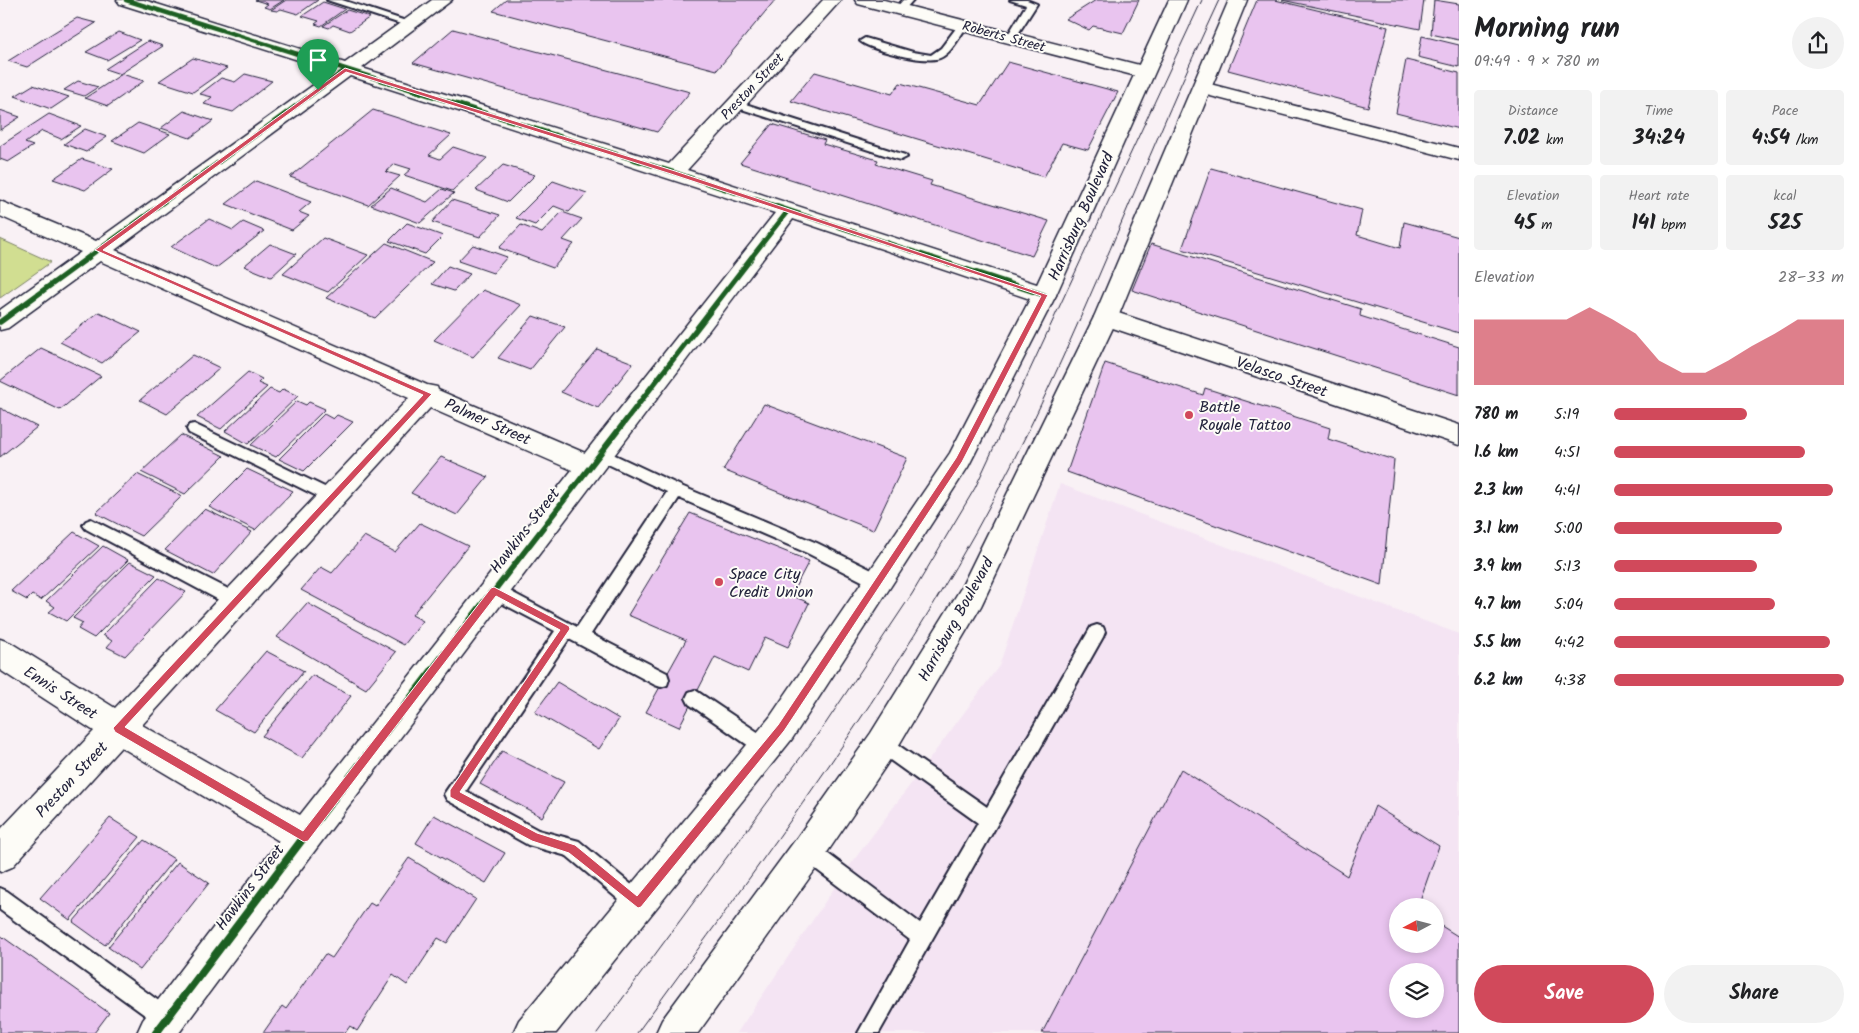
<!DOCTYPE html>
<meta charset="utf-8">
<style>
:root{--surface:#fff;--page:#f2f2f2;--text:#202124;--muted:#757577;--accent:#d1495b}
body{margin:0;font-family:Kalam,sans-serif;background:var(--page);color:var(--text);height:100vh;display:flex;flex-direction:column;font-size:19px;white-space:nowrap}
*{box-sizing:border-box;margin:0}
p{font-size:16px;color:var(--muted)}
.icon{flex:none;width:28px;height:28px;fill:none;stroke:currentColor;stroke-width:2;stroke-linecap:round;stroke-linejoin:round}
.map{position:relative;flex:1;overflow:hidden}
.details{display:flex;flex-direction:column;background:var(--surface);width:400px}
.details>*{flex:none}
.needle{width:32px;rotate:263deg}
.controls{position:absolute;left:1389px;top:898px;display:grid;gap:10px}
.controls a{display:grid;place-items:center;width:55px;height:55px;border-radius:50%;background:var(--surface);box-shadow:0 2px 8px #0003;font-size:25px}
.pin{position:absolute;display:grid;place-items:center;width:42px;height:42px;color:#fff;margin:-51px -21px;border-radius:50% 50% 50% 0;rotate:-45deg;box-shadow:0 0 5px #0007}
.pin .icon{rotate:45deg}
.round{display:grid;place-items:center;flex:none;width:52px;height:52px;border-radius:26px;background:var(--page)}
.headline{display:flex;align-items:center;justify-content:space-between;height:85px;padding:0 15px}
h1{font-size:28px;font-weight:700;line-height:38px}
.figures{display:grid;grid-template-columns:repeat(3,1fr);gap:8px;height:85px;padding:5px 15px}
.figures div{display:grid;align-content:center;border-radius:5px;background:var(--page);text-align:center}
.figures b{font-size:21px;font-weight:700}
.figures small{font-size:14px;font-weight:400}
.figures p{font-size:14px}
.chart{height:140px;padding:10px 15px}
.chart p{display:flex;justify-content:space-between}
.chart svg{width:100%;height:90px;margin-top:5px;fill:var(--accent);opacity:.7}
.cta{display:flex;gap:10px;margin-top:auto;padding:10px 15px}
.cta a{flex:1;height:58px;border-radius:30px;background:var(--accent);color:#fff;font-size:20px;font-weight:700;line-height:58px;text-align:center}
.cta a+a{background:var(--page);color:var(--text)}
ul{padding:0 15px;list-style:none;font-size:16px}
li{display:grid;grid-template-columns:80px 60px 1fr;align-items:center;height:38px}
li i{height:12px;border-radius:6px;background:var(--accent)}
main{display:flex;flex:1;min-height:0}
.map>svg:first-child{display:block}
.built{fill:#f4e4f3;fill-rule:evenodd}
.green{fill:#d1de91;stroke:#7a8066}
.building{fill:#e9c4ef;stroke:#22223b;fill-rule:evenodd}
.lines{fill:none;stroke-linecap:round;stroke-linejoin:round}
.service-casing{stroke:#22223b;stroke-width:4}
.minor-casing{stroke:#22223b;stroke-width:3}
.secondary-casing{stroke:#22223b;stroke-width:3}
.service{fill:#fdfcf7;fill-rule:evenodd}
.minor{fill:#fdfcf7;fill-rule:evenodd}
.secondary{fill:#fdfcf7;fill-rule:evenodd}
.tram{stroke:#22223b;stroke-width:1}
.cycleway-far2-casing{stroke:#fdfcf7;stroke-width:7}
.cycleway-far1-casing{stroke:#fdfcf7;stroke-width:9}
.cycleway-casing{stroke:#fdfcf7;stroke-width:11}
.cycleway-far2{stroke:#1b5e20;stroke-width:4.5}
.cycleway-far1{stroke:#1b5e20;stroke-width:5.5}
.cycleway{stroke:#1b5e20;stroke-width:8}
.route{fill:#d1495b;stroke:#fff;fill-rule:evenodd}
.poi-dot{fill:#d1495b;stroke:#fdfcf7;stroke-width:2}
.labels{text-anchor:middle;stroke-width:4;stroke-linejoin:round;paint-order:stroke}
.far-street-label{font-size:14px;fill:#22223b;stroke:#fdfcf7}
.street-label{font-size:16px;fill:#22223b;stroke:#fdfcf7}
.poi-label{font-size:16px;fill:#22223b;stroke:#fdfcf7;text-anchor:start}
</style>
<main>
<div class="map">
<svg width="1459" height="1033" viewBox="0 0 1459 1033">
<rect width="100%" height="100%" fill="#f9f1f5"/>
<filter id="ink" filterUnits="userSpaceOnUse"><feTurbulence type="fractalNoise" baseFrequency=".02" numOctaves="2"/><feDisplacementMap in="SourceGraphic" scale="10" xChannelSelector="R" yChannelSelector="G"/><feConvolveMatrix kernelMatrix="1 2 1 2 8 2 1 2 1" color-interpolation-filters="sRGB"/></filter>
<g filter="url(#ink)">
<path class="built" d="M1060,484L1459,634V1033H737L845,872L999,666ZM1398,906H1435V944H1398ZM1398,971H1435V1009H1398Z"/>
<path class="green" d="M0,239L51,262L0,298Z"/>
<path class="building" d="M255,0H284L270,9L264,7L268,4Z
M286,0H318L298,14L281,9L277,11L271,10Z
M506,0H775L717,70L493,11Z
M1096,0H1139L1123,33L1093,26L1089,30L1066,19Z
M1257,0H1275L1388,27L1368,107L1228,70Z
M1282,0H1424L1420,29Z
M1434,0L1459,4V40L1431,34Z
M323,2L345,9L321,26L315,24L319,21L302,16Z
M347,10L370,17L350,31L333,25L329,28L323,26Z
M77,18L96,23L27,67L8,61Z
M453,29L690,92L657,132L413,63Z
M119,32L140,40L107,60L86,52Z
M1422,36L1459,45V67L1418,57Z
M148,41L163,46L120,74L105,69Z
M193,58L227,68L193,92L159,81Z
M1406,60L1459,73V129L1396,113Z
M1008,62L1118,92L1088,150L1062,143L1044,177L791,101L815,72L892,94L900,83L980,105Z
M122,74L144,81L108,106L85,98Z
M245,74L272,81L233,112L204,104L212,97L200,94L221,78L235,82Z
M78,81L98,87L84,96L64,90Z
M33,85L69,97L51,109L15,96Z
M0,110L20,117L0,130Z
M373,110L451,135L429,155L440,159L453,147L487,158L452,191L404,175L411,169L395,164L386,172L400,176L368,205L290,177Z
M184,111L213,121L190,138L161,128Z
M49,114L81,126L61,139L42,131L25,143L33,146L8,162L0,159V146Z
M138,123L170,134L144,153L112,141Z
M772,124L825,140L823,144L878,160L876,164L932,181L930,185L1049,221L1032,256L740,163Z
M85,129L107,137L86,152L64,144Z
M82,159L113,169L85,190L53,179Z
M503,165L535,175L508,202L476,190Z
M1211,168L1362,210L1357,235L1400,248L1404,222L1459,237V333L1182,249Z
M256,181L311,202L299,212L309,216L292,230L226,204Z
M553,181L587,193L569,212L554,206L535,225L516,218Z
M391,188L427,202L442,189L454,193L420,223L371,205Z
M452,200L500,215L480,237L432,222Z
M562,212L582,219L563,240L574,244L553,268L499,248L521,225L542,233Z
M209,219L233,230L243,222L264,231L216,268L171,247Z
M407,223L443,236L425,254L389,241Z
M323,238L368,255L328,292L283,274Z
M386,243L433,262L375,318L326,298Z
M270,244L296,254L271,277L244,266Z
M1151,244L1361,309L1360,316L1459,347V395L1132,290Z
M473,245L507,257L493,273L458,261Z
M448,266L470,274L454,291L432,284Z
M483,290L521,305L473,357L434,340Z
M99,312L141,332L102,363L60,342Z
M533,316L565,327L530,370L498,358Z
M41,348L101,376L60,410L0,381Z
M597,349L633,363L598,408L561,392Z
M193,355L220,368L167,414L140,400Z
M1105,363L1203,395L1205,388L1330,428L1328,439L1394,460L1382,585L1067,472Z
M248,372L262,379L258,383L267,387L221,429L197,417Z
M270,389L279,393L283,389L298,396L248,444L225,431Z
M297,401L306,405L309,402L325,409L276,457L251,445Z
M764,404L907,458L873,530L723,470Z
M0,408L37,427L0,457Z
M324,414L333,419L337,415L353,422L304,471L279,459Z
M181,435L224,456L185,494L141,472Z
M441,457L488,477L457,515L411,493Z
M247,469L293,491L255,530L209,507Z
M137,474L182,496L141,536L96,513Z
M205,509L252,532L213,575L165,550Z
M690,513L809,561L791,595L809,603L788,647L765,637L748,672L715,657L679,727L646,712L686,640L628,615Z
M420,523L468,546L412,615L423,621L404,645L301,590L321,567L332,573L364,536L395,552Z
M74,532L99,546L41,600L32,595L27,600L11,591Z
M103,546L128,560L66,621L49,612L55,607L46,601Z
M130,562L156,575L94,638L78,629L83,623L73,618Z
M159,578L186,592L125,656L107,647L112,641L103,635Z
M307,603L396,652L366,689L277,637Z
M266,651L304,671L254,732L215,710Z
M312,675L351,696L302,758L262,736Z
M557,682L619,719L599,749L535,712Z
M502,751L564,782L542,817L480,784Z
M1181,769L1347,876L1375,806L1439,846L1418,906H1398V944H1435V922L1459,937V1033H1042ZM1398,971H1435V1009H1398Z
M434,815L505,853L486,883L416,843Z
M110,818L140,837L70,920L40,898Z
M144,840L174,859L105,945L73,922Z
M409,858L476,899L447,943L438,938L407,985L393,975L357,1031L350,1026L345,1033H263L282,1006L286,1009L325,954L332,958L370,903L375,906Z
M178,862L209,883L140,970L108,947Z
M0,935L109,1013L94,1033H0Z"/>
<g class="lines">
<g class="service-casing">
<path id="service" d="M327,0H342L415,24L413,26H407Z
M903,0H913L903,11H897L895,9Z
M1010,0H1027L1037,4L1014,40L1011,41L1006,38L1026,5Z
M963,22L968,25C960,35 952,53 940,58C926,64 870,50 860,41L865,38L913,52L931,55L941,48L960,23Z
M736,101L905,155L907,157L901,160L897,159L732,106L731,104Z
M194,424L337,493L339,497L337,501L332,503L327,501L189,433L187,429L189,425Z
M600,448L681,486L817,543L884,576L886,581L884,586L878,588L872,586L807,553L679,498L591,634L667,673L669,679L667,685L661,687L655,685L569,639L466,791L538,830L579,841L645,896L648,903L645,910L638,913L631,910L567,856L528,845L447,800L444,794L555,631L488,596L486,591L488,586L494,584L500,586L577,627L667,492L595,458L593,454L595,450Z
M91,519L242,596L244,601L242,606L236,608L230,606L86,529L83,525L86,521Z
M1097,625L1103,627L1105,632L1103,637L879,1033H858L910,940L801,858L799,851L801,844L808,842L815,844L920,923L978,823L876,750L873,744L876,738L882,736L888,738L987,807L1091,627Z
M695,690L771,741L774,747L771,753L765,756L759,753L689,704L686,698L689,692Z
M0,888L7,891L174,1012L177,1019L174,1026L167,1029L160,1026L0,910Z"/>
</g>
<g class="minor-casing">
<path id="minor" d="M117,0H144L345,63L432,0H452L362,68L669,164L823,0H841L687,170L1052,289L1056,295L1052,301L1044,303L1036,301L793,219L316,849L179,1033H137L143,1020L279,841L121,747L12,867L0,872V830L94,731L0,670V639L11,643L115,708L409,398L100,261L8,328L0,330V310L81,252L0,216V201L96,241L333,71L120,4ZM350,76L775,213L585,453L438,390L437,387L427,385L115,250ZM430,408L572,470L300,815L142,725Z
M855,0H884L1151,68L1153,72L1151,76L1144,78L858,4Z
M1202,82L1459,148V160L1195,92L1193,88L1195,84Z
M1106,309L1459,425V445L1098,323L1094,317L1098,311Z"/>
</g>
<g class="secondary-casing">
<path id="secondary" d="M1169,0H1187L1056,295L968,467L792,739L556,1033H513L519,1020L770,717L950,453L1032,295Z
M1229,0H1247L1118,317L981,606L893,755L820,863L698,1033H656L662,1020L796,839L871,733L961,588L1094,317Z"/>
</g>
<use href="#service" class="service"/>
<use href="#minor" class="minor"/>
<use href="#secondary" class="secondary"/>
<path class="tram" d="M597,1033L826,723L912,594L975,488L1202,0
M637,1033C763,859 894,686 995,496C1080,336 1142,164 1219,0"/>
<g class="cycleway-far2-casing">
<path id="cycleway-far2" d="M126,0L673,172L933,258
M87,258L345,70
M751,258L787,212"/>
</g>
<g class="cycleway-far1-casing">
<path id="cycleway-far1" d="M929,257L1044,295
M0,322L89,257
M491,595L752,257"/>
</g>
<g class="cycleway-casing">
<path id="cycleway" d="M156,1033L304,837L492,593"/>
</g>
<use href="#cycleway-far2" class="cycleway-far2"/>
<use href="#cycleway-far1" class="cycleway-far1"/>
<use href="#cycleway" class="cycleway"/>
</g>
</g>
<path class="route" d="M345,68L675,171L1048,295L962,462L784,731L641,907L638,908L569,853L532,841L450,797V790L560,630L496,596L308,841L304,842L115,732L113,728L423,395L95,250ZM346,72L671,174L1041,296L956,458L778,725L637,896L575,845L537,833L460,792L570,629L569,626L494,587L491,588L303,831L125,727L432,394L103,250Z"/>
<g class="poi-dot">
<circle cx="1189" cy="415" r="5"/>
<circle cx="719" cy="582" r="5"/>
</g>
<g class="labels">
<g class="far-street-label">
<text transform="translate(1004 36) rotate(15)" y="5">Roberts Street</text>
<text transform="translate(752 86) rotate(-47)" y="5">Preston Street</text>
</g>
<g class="street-label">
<text transform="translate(1080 216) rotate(-66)" y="6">Harrisburg Boulevard</text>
<text transform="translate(1282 376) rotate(19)" y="6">Velasco Street</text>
<text transform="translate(488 421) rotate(24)" y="6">Palmer Street</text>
<text transform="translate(524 530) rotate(-52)" y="6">Hawkins Street</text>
<text transform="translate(955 619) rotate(-61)" y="6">Harrisburg Boulevard</text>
<text transform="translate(61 692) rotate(33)" y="6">Ennis Street</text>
<text transform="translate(71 779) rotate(-47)" y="6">Preston Street</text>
<text transform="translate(249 887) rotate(-53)" y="6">Hawkins Street</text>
</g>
<g class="poi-label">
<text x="1199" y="412">Battle<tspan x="1199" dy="18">Royale Tattoo</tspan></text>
<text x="729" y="579">Space City<tspan x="729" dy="18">Credit Union</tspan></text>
</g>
</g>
</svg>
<div class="controls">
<a><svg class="needle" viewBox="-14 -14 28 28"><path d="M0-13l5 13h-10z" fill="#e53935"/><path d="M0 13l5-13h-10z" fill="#757577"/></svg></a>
<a><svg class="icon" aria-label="layers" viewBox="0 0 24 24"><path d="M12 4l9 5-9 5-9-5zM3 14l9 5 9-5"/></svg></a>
</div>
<div class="pin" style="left:318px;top:90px;background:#1e9e55"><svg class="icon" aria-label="arrive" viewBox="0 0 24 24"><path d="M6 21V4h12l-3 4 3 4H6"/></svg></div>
</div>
<section class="details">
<div class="headline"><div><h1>Morning run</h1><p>09:49 · 9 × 780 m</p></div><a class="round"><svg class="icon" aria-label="share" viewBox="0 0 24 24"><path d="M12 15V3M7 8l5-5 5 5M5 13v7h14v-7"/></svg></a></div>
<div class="figures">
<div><p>Distance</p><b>7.02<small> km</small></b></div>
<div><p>Time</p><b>34:24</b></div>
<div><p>Pace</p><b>4:54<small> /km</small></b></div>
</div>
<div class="figures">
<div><p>Elevation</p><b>45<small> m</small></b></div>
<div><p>Heart rate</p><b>141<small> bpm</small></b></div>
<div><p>kcal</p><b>525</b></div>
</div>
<div class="chart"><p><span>Elevation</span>28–33 m</p>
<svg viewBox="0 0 160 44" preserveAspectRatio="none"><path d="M0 44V12L10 12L20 12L30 12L40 12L50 6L60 12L70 19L80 32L90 38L100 38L110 32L120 25L130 19L140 12L150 12L160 12V44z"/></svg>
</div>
<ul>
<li><b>780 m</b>5:19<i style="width:58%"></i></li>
<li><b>1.6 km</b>4:51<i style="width:83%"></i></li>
<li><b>2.3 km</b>4:41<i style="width:95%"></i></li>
<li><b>3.1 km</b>5:00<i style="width:73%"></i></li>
<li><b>3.9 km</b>5:13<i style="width:62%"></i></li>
<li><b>4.7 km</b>5:04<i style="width:70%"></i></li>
<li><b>5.5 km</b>4:42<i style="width:94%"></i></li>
<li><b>6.2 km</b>4:38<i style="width:100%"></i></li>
</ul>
<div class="cta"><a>Save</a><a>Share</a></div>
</section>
</main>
